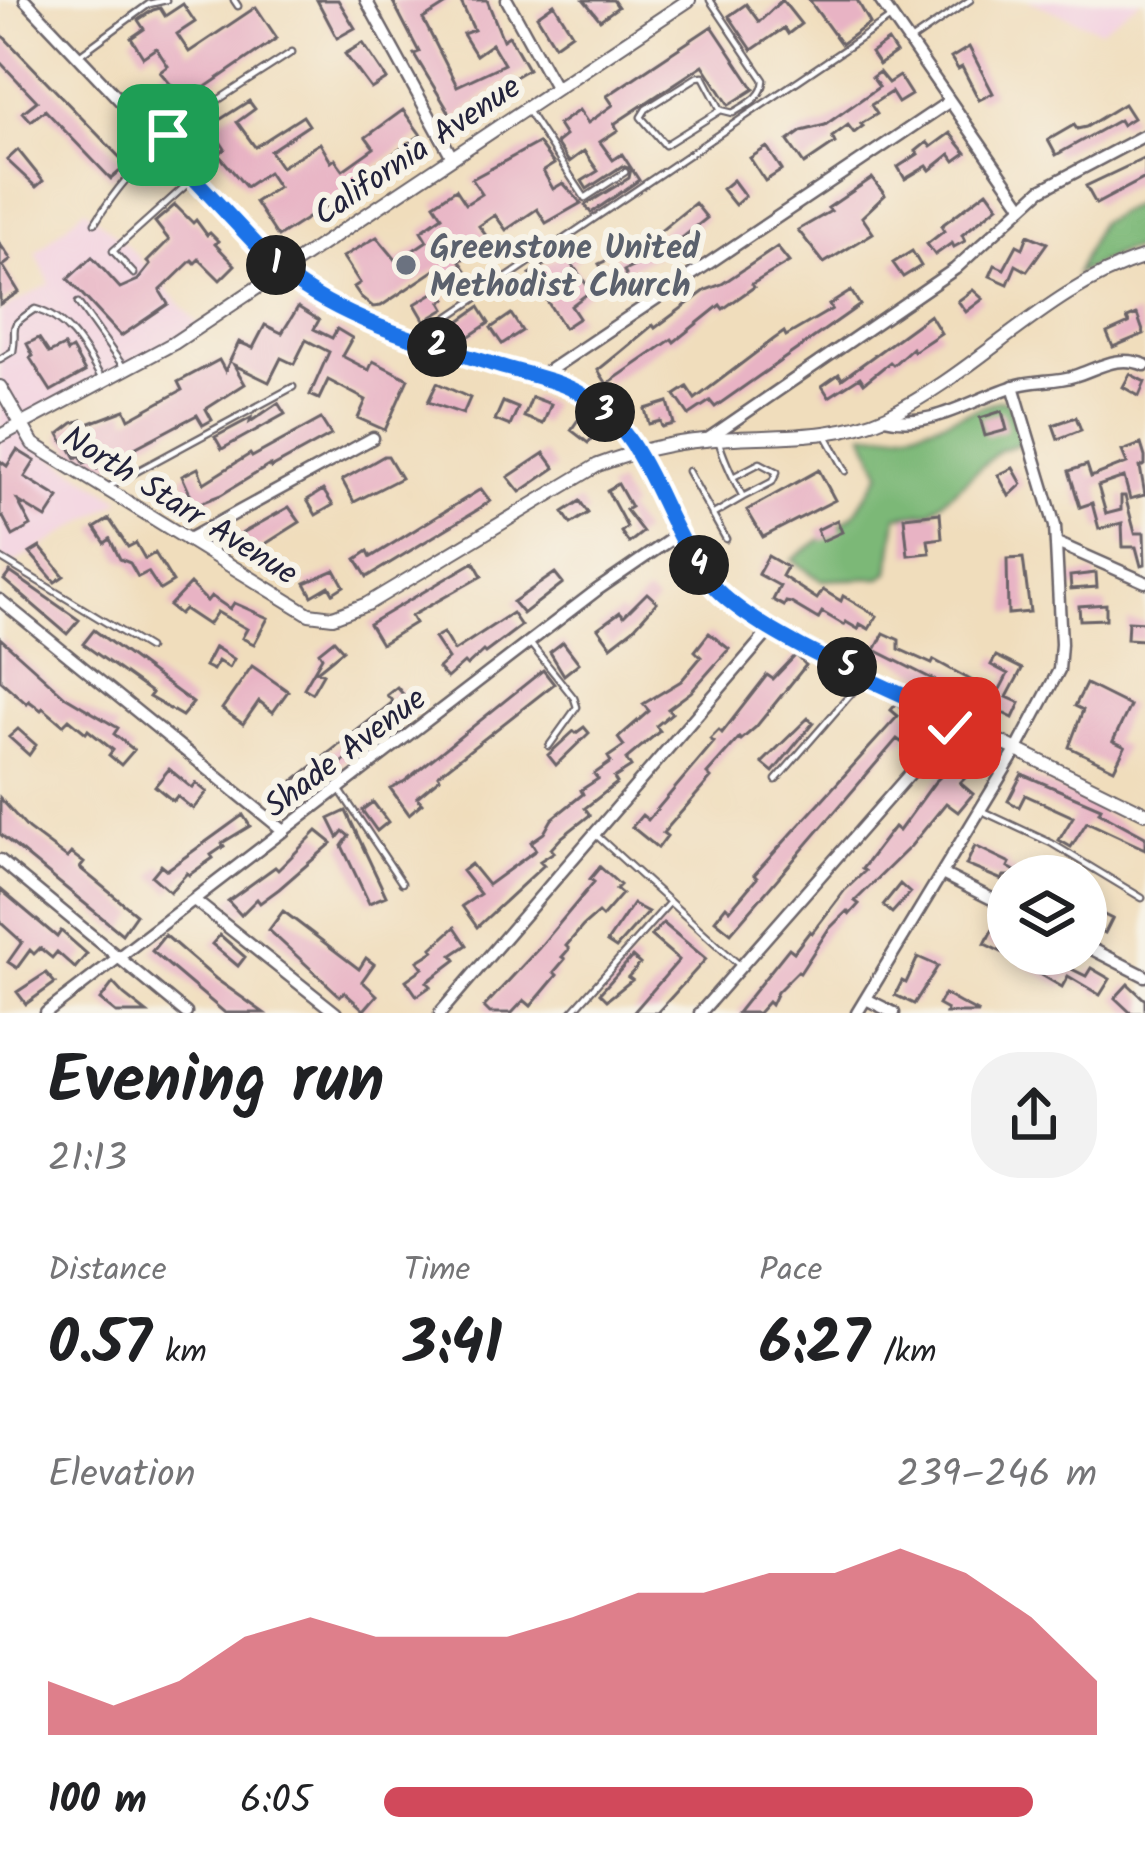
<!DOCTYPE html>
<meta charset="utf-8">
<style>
:root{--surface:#fff;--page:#f2f2f2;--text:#202124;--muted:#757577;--accent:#d1495b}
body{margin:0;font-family:Kalam,sans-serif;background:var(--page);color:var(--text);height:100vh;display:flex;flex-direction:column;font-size:45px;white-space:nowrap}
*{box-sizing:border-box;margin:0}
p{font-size:39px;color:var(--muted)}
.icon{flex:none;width:66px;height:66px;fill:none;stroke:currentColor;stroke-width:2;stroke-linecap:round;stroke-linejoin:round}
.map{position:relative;height:1013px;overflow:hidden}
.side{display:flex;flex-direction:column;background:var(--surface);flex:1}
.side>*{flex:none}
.fabs{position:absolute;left:987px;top:855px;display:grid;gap:24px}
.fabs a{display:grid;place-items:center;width:120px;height:120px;border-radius:50%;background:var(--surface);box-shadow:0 6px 18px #0003;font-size:60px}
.pin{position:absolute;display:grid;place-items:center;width:102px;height:102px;color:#fff;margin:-51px;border-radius:24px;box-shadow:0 6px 18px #0006}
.km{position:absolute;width:60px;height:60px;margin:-30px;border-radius:50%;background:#222;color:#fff;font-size:33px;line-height:60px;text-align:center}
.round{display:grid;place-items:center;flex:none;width:126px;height:126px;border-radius:48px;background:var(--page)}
.overview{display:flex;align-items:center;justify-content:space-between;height:204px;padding:0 48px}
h1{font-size:66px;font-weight:600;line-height:90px}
.stats{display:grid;grid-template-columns:repeat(3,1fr);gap:18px;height:204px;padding:12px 48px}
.stats div{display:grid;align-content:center}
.stats b{font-size:60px;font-weight:600}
.stats small{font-size:33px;font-weight:400}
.stats p{font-size:33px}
.chart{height:336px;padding:24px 48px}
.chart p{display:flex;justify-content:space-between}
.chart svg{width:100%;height:216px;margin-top:12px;fill:var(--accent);opacity:.7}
ul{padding:0 48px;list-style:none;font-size:39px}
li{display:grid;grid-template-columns:192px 144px 1fr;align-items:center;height:90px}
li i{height:30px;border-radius:15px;background:var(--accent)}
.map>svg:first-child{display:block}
.built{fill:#f3cfe0}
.forest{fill:#7bb877;stroke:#4e6d59;stroke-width:3}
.building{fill:#e8b3c4}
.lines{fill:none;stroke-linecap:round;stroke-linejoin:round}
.service-casing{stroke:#6a6368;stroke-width:9}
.minor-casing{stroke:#6a6368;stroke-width:15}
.tertiary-casing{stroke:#6a6368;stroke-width:16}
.service{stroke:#fff;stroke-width:4.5}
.minor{stroke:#fff;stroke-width:10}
.tertiary{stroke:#fff;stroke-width:12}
.route-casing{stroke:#fff;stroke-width:24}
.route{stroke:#1a73e8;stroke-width:15}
.worship-dot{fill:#6b7280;stroke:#f7f3e8;stroke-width:4.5}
.labels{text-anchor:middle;stroke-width:12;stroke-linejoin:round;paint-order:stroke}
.street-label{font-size:33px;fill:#22223b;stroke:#f7f3e8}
.worship-label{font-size:33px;font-weight:bold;fill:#5b616d;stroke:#f7f3e8;text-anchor:start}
</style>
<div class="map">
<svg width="1145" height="1013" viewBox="0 0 1145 1013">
<rect width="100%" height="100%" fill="#f7f3e8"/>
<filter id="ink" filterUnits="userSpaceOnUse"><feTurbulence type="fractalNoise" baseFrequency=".00833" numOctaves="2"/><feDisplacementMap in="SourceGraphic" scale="24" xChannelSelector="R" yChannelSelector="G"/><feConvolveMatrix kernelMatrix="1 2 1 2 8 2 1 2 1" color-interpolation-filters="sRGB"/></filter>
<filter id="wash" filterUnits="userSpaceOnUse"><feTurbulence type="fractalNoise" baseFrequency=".004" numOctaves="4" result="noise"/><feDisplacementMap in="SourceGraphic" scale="48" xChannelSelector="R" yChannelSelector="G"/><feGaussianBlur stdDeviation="2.7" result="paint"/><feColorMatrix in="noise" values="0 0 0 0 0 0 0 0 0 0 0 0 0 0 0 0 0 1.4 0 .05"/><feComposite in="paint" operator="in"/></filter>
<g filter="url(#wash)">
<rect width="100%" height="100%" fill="#f0ddbc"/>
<path class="built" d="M1027,0H1141L1101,30Z
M85,208L128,246L200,326L22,424L33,444L122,500L11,565L0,558V311L50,284L36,253Z"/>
<path class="forest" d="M1145,199V246L1122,252L1076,274L1099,223Z
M999,400L1007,401L1022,443L1000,450L930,512L897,516L889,573L881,578L821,580L792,560L853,516L881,472L864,433C912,437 955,417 999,400Z"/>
<g id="blocks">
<path class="building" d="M317,0H338L355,28L337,38Z
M392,0H453L423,19L457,86L504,64L492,44L476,55L463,34L474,30L460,0H487L503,40L509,36L528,69L489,92L454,120L414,54L419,52Z
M584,0H613L618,7L600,20Z
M782,0L801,24L788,34L784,28L752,50L729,16L746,4L759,22Z
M809,0H857L870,23L841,44Z
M183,4L195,22L177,34L189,52L256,7L277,38L185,101L160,72L168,66L156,48L143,57L131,38L144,29L138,20L153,10L160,8L165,16Z
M554,4L572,33L555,45L537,16Z
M712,26L754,89L729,105L703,65L614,124L618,130L600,142L613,160L622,154L639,180L591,213L585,205L629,178L631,169L622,166L587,189L582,181L598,171L584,151L569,162L556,143L565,136L558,125L579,110L588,123L613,105L607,96Z
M0,33L127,165L111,179L45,110L31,121L23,112L37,101L0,62Z
M888,41L896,53L879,65L871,53Z
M363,43L387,79L371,89L345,54Z
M969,47L993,93L979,100L962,67L958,69L951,58Z
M879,72L888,83L899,76L911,95L898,103L891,92L871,105L877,114L861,124L863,126L854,133L848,125L832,137L835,143L804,164L788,141L802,131L825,125L879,87L872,77Z
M249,101L255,109L237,122L255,147L303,116L309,125L270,151L281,167L320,143L331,162L335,159L343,170L374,148L366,137L403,110L421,135L376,165L371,172L373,176L278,237L255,202L278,187L268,172L246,187L218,154L225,149L210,126Z
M1124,104L1133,118L1122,125L1119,120L1056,155L1048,140L1074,125L1077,129L1086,127Z
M950,133L966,153L955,161L950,154L930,170L927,166L905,179L898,167L918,154L916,151L927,142L931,147Z
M538,143L554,164L543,171L553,189L563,183L581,203L546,223L537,209L506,230L495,215L479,226L490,241L460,261L466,270L450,280L441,266L381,306L373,307L361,297L354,287L360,283L343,257L377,237L397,261L427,241L421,231L442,216L434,204L456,189L466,204L482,194L472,179Z
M767,147L782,170L765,181L750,158Z
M18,150L43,181L36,187L7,160Z
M1145,158V178L1096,204L1086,186Z
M872,178L885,195L862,217L873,233L824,263L798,230L831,211L828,208Z
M733,180L745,196L735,205L722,189Z
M987,191L998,206L962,235L965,241L954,247L952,243L935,255L927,244L944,231L941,226Z
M695,203L707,218L667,250L624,271L626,275L612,284L599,264L647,242Z
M175,205L193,223L196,220L207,235L210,233L218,241L215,244L235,265L220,280L199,259L195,263L192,260L160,291L168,304L121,336L68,279L92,257L120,288L138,280L150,265L147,262L169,240L155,222Z
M1028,235L1047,243L1027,271L1016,265L1008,284L990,276L995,265L1004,269L1017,245L1023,248Z
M0,244L11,260L3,266L19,292L0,304Z
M575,246L582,257L572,264L591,291L571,306L579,318L564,328L530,274Z
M777,247L789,262L752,284L754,287L723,309L720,305L674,342L672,339L607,384L598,370L618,354L653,325L655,328L706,290L722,284Z
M912,251L921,266L903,277L893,263Z
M440,289L446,299L441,302L445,309L425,321L415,304Z
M973,290L983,299L966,312L958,301Z
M851,291L860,305L715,407L710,401L689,415L675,395L687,387L695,399L774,339L784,332L786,336L832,309L829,305Z
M298,307L319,320L314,329L332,338L337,329L352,338L342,356L369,370L373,361L408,379L385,430L358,418L366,400L328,380L319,399L310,395L329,352L306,340L294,364L281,358L269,382L234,365L245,384L206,409L212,420L203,425L197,415L127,452L104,469L103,466L97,469L92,460L84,463L80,455L76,458L67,442L64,443L59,434L73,423L82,420L85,425L125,410L129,419L182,390L178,382L219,360L225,371L239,342L253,348L265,325L282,333Z
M479,307L489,323L468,337L458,322Z
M511,314L522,331L502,344L491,328Z
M1137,314L1144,334L1113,347L1107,333L1129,323L1127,318Z
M930,315L941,333L914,351L912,348L893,365L890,362L864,383L860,377L829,397L822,386L839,374L842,379Z
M39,338L49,353L64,346L67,352L72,349L85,372L51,391L30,358L33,356L27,344Z
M1130,374L1145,382L1139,396L1123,387Z
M437,383L470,398L463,414L428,402Z
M532,397L551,404L543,424L524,417Z
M503,402L518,408L510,426L495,420Z
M668,402L674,424L662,427L660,421L649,424L645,409Z
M278,403L285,414L222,449L215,437L251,418L250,422Z
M1002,411L1007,430L985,436L980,418Z
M580,417L598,431L588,443L571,430Z
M1076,417L1081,430L1058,439L1053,425Z
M321,419L331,435L271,468L270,465L221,495L195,505L182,476L198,468L204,483L250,454L252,457Z
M1141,444L1145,457V465L1140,467L1145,495L1130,499L1124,477L1098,486L1106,514L1121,510V496H1125L1135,533H1144L1145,565L1141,566L1136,547H1123L1122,523L1099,529L1092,503L1080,507L1069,471L1087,465L1091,477L1127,463L1122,451Z
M17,450L35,461L25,477L59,498L46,518L18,501L31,526L13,536L3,517L0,518V461L7,466Z
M544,453L555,468L520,492L508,477Z
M384,456H388L401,478L354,502L342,480Z
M1013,468L1022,484L1009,496L998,475Z
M819,470L835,500L763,537L747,510Z
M618,484L631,507L626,510L643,532L629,543L621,532L627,527L607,490Z
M481,489L490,501L479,509L367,577L356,559L368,551L371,557Z
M323,490L333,505L316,515L307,500Z
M580,501L588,513L571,524L563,512Z
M289,507L300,522L248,555L237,536Z
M940,513L942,538L928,540L930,553L908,555L904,517Z
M109,519L128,547L136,543L145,559L155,553L173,582L160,590L148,572L138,577L130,563L120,559L110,539L105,543L95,528Z
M837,520L842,532L822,541L817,530Z
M40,547L64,576L55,582L30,553Z
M768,556L787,567L782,576L817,599L823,590L841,601L843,596L877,616L869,629L860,624L858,629L846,622L844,625L822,612L818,619L791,603L786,602L784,606L773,600L780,586L758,574Z
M1023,558L1030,612L1008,614L1007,559Z
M474,562L482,576L411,616L415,623L381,644L369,624Z
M335,570L344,586L333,593L329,586L312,596L305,583Z
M10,572L79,620L67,634L4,580Z
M555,573L563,583L523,614L513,602Z
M1096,573L1097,587L1071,589L1070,576Z
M190,584L207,601L211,596L230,609L234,603L268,618L254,644L242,638L247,629L217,612L208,625L184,609L179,614L169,606Z
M647,593L657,602L633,629L611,646L598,628L620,612L624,616Z
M1106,604V619L1080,620L1079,606Z
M512,613L521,626L485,653L483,651L467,666L464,663L447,678L438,668L448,659L434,638L443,633L454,651Z
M1128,621L1145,622L1144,640L1127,639Z
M94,630L193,703L182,716L149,697L152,693L83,644Z
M709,633L729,649L691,692L668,709L672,713L656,726L660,731L626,759L631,767L614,778L617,783L585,808L590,815L562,837L551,849L554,852L540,861L544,865L477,927L462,906L480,894L462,871L471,864L488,885L536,850L531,842L544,833L552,819L583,794L581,790L598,779L594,774L611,762L608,757L624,746L618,738L649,711L643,704L681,681L701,657L695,651Z
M884,633L899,640V649L932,664L934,660L991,691L998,693L1008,674L991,665L996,656L1022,669L1007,697L1020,703L1013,718L976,700L972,706L959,699L962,694L875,650Z
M0,638L66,697L118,728L114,734L134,750L121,765L109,755L113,750L88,730L86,733L69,719L63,725L43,708L41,710L29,701L27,704L0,680Z
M334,640L343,650L317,671L323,674L312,693L304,688L322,657L319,652Z
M563,642L579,663L564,675L550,652Z
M215,647L234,659L229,668L218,661L213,670L205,666Z
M796,655L806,665L756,727L741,740L739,738L707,774L711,778L663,833L667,836L658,848L632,827L642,815L648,820L714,742L710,739L719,730L722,733L767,675L773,679Z
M252,666L288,691L273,712L259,701L243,724L222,709Z
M543,670L554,684L438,775L440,778L417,797L422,803L409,814L390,788L405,781Z
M1086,684L1130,706L1113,741L1125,747L1114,769L1069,747L1083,710L1075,706Z
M397,687L413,706L287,807L277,794L393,702L387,695Z
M897,703L916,718L907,730L909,733L901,742L897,739L731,933L715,920L726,906L730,910L757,878L754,875L898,716L891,710Z
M808,718L813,723L773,772L762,763Z
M584,727L589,733L556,765L548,755L574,731L576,733Z
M18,729L36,745L29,755L9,737Z
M968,749L982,761L960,783L973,794L958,812L946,803L911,846L855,901L859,904L850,914L847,911L828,930L800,973L798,971L777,992L771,1005L768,1002L758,1013H737L789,948L794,952L810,931L812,933L844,891L865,871L862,869L894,827L899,831L934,783Z
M169,769L192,788L196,783L207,792L193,809L177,796L173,801L155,786Z
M1022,774L1101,808L1099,812L1145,837V849L1087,822L1071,847L1059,840L1073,817L1025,795L1019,807L1008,801Z
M0,798L28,829L67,858L71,853L84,863L80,868L136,914L122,934L0,834Z
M373,802L388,822L377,831L362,810Z
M346,811L386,896L369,903L342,846L349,836L343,831L338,837L329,819Z
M243,815L250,826L222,843L224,846L211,855L213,858L189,875L187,873L170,892L152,876L161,865L167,870Z
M317,831L332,843L279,889L260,903L257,899L241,915L228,901L275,867L278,870Z
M975,846L1010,863L1008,867L1024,876H1004L1002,880L966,865Z
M600,867L620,885L616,889L622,894L602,917L598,913L583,926L566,946L569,949L562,957L565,959L554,972L557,975L531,1006L524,1000L512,1013H490L484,1007L539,948L594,882L590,879Z
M900,884L910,893L892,913L883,905Z
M0,889L57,937L61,931L87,954L75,968L57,952L52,958L40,948L34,954L30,950L17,968L8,962L22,942L0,922Z
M633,904L648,912L616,948L607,942Z
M1086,906L1112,919L1105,933L1086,924Z
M283,911L359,969L366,958L374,964L362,981L377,995L364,1010L344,992L340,996L269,930Z
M663,923L706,959L657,1013H633L679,960L651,936Z
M455,927L467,945L452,955L456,960L427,982L431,986L417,996L406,980L423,968L418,961L434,951L432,948Z
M992,930L1008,938V955L985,944Z
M165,935L216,979L264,1013H225L152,951Z
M220,935L245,957L238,966L212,944Z
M1023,954H1041L1086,976L1091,968L1110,979L1100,995L1068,976L1062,987L1019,962Z
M632,957L640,964L628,977L632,980L607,1000L600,993Z
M918,957L938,966L914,1004L895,995L902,981L906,983Z
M46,973L55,983L26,1004L17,992Z
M113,983L124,995L147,1013H116L100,1000Z
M1128,984L1145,1000V1013H1131L1115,998Z
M944,994L960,1003L979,1013H946L947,1010L938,1005Z"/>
</g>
</g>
<g filter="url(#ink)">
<use href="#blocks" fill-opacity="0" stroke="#6a6368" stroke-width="3"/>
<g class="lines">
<g class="service-casing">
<path id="service" d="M234,0L238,6
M710,0L764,80C763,98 747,104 733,113L721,110L665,145L641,117L646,109L697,77L703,76L721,110
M909,42L970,0
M78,56L149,4L166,0
M528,112L585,198L625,172
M95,223C146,138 212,105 292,52
M134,274L113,251L193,179
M78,303L125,369
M419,337L892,17
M0,359L13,351C18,323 5,329 35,309C70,319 86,352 103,381
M827,437L846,471
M718,439C724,460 733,478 743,497L772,482L777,472L760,463L733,477
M688,471L726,539
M110,486L293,387
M712,515L743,497
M0,558L148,648
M529,642L574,698L577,707L549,746
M776,780L863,680
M339,789L402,883
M980,810L1051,843L1142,898
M595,834L737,963
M571,1013L670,902"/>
</g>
<g class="minor-casing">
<path id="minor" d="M25,0L283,273L304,290L415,340L583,394L638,450
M366,0L452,157
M507,0L555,87
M880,0L1022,205
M538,378L950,101
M884,418C932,430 973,398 1018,385C1036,380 1056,382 1074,376C1099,368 1118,354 1145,365
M706,440L955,269L1041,190L1145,135
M187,540L373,438
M1057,543L1145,582
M0,600L284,831
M0,860L186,1013
M942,874L1008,907
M194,900L336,1013
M1086,946L1145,976
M866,999L894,1013
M46,1013L597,590L677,535
M440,1013L771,629
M700,1013L957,720
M857,1013L1017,749L1059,670L1061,644L1055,526L1013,386"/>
</g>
<g class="tertiary-casing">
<path id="tertiary" d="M0,387L33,444L309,614L333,617L367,604L598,465C633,452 667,443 705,440C765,434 831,442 887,416C980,371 1046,288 1145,257
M0,436L174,343L689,0
M638,450L677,535L718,590L771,629L1145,813"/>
</g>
<use href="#service" class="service"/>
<use href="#minor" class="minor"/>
<use href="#tertiary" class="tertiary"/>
</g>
</g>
<g class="lines" filter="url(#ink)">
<g class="route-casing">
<path id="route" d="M168,135L159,141L283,273C343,321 427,344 499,366C527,374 561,381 585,396C655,441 661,533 717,590C767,640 891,688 957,720L950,728"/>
</g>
<use href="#route" class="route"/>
</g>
<circle class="worship-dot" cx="406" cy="265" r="12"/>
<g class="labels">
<g class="street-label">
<text transform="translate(416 149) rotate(-34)" y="12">California Avenue</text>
<text transform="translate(181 504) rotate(32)" y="12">North Starr Avenue</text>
<text transform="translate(344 751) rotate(-37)" y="12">Shade Avenue</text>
</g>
<g class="worship-label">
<text x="430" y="258">Greenstone United<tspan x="430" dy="38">Methodist Church</tspan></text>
</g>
</g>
</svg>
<div class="fabs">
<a><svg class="icon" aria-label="layers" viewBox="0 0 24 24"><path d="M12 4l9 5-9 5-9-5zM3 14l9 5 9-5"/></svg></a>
</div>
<div class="pin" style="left:168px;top:135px;background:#1e9e55"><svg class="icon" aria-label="arrive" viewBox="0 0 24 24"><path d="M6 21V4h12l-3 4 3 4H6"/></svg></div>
<div class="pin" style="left:950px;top:728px;background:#d93025"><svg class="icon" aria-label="check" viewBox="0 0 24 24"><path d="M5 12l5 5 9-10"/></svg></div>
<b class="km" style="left:276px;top:265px">1</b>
<b class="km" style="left:437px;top:347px">2</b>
<b class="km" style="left:605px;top:412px">3</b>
<b class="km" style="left:699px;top:565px">4</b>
<b class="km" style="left:847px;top:667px">5</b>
</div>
<section class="side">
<div class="overview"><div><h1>Evening run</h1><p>21:13</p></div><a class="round"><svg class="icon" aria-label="share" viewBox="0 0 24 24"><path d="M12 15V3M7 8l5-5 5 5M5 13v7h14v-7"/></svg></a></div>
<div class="stats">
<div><p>Distance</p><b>0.57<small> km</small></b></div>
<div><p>Time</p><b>3:41</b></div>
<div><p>Pace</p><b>6:27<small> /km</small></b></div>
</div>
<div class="chart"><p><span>Elevation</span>239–246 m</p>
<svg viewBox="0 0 160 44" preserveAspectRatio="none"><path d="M0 44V33L10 38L20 33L30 24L40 20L50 24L60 24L70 24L80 20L90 15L100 15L110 11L120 11L130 6L140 11L150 20L160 33V44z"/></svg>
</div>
<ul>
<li><b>100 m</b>6:05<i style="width:91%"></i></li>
</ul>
</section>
